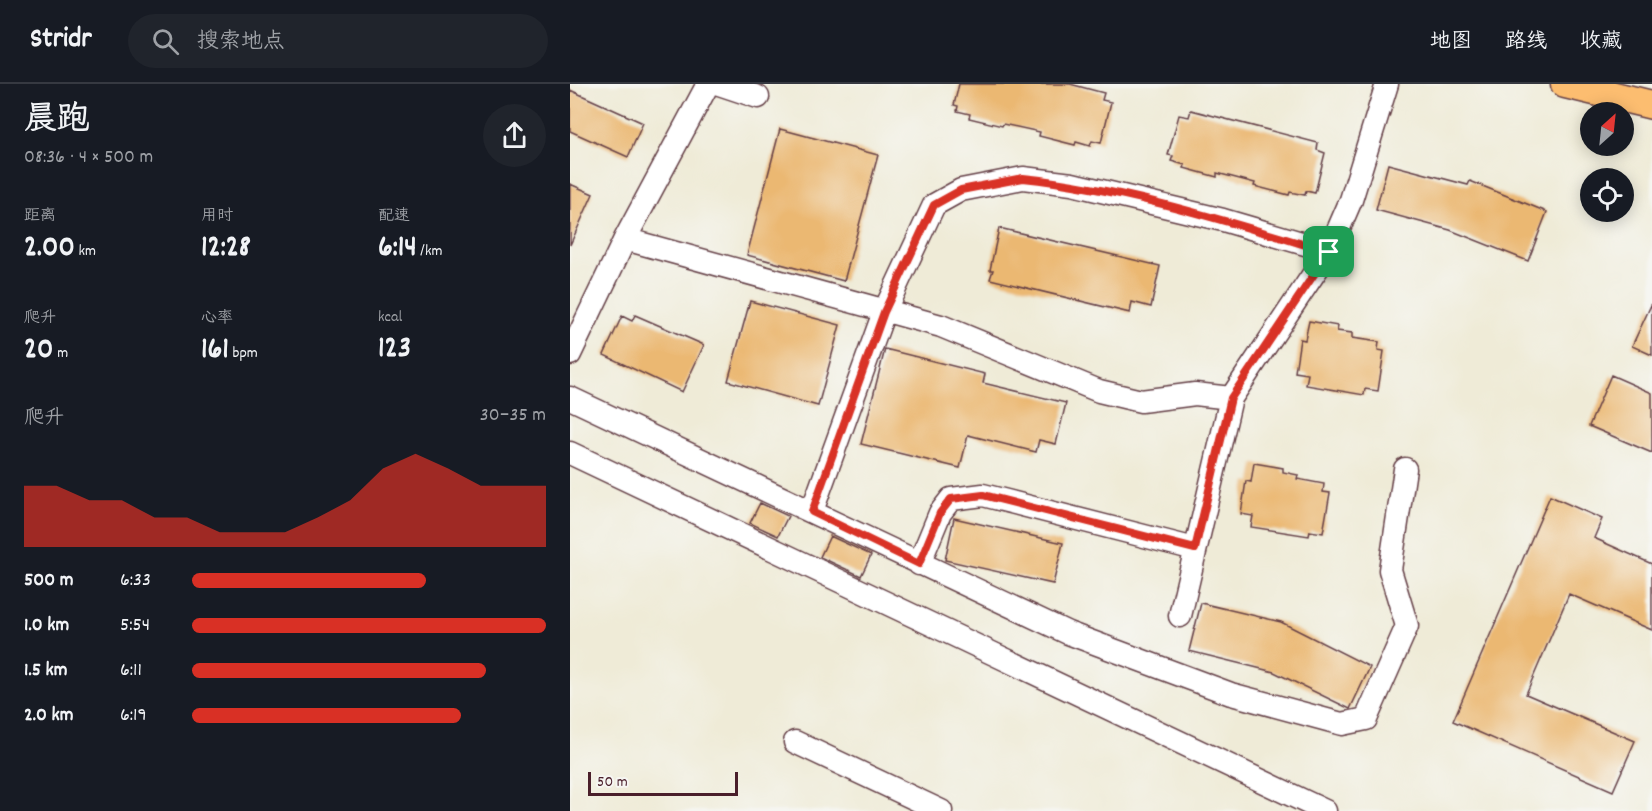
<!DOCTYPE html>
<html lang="zh">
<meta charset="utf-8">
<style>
:root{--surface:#171b24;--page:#20242c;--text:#f1f3f6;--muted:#9ea1a6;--line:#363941;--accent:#d93025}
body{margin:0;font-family:Dekko,"LXGW WenKai TC",sans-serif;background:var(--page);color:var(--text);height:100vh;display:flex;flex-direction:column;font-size:22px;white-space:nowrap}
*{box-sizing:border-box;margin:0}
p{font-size:20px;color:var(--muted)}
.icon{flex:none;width:33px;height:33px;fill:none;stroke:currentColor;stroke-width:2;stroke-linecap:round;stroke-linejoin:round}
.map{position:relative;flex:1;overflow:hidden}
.panel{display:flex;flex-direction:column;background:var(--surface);width:570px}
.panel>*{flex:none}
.needle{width:39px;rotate:27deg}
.tools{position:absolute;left:1010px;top:18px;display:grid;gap:12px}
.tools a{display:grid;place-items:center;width:54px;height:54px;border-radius:50%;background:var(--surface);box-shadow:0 3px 15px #0003;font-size:30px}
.scale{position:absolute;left:18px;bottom:15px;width:150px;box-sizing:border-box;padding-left:6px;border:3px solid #4a1f2b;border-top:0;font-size:16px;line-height:21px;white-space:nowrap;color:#4a1f2b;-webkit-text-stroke:4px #f6f6f2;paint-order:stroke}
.pin{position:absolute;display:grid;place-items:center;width:51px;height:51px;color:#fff;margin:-26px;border-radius:12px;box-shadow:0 3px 9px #0006}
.round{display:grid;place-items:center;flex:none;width:63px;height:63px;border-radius:32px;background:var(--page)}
.head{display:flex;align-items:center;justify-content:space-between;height:102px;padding:0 24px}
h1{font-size:33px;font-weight:700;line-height:45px}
.stats{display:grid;grid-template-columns:repeat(3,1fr);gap:9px;height:102px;padding:6px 24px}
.stats div{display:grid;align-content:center}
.stats b{font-size:30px;font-weight:700}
.stats small{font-size:16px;font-weight:400}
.stats p{font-size:16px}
.chart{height:168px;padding:12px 24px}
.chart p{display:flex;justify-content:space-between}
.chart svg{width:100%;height:108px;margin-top:6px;fill:var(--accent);opacity:.7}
ul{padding:0 24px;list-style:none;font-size:20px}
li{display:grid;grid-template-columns:96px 72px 1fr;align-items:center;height:45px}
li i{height:15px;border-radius:8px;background:var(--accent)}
header{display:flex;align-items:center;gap:36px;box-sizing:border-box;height:84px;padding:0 30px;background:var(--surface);border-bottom:2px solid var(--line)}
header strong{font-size:28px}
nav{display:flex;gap:33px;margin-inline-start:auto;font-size:21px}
.search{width:420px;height:54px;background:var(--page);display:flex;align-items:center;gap:15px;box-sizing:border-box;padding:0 21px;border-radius:33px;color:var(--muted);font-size:22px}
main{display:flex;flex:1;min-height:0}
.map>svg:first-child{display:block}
.building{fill:#ebb872}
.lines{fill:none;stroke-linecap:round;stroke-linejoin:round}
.minor-casing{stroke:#633e45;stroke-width:25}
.major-casing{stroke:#633e45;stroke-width:31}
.minor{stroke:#fff;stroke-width:22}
.major{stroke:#fcbd6f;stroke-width:28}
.route-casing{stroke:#fff;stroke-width:12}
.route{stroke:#d93025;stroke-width:8}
</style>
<header>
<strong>Stridr</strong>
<div class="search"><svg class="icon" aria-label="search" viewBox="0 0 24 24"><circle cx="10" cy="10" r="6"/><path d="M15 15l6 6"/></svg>搜索地点</div>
<nav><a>地图</a><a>路线</a><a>收藏</a></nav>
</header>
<main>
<section class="panel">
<div class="head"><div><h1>晨跑</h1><p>08:36 · 4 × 500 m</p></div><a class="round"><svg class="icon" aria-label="share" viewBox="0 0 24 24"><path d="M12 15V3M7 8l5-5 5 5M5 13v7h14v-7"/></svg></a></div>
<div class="stats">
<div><p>距离</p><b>2.00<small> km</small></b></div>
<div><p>用时</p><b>12:28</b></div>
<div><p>配速</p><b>6:14<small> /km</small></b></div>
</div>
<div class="stats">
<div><p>爬升</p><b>20<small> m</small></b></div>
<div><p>心率</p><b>161<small> bpm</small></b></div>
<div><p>kcal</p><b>123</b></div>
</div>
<div class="chart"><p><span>爬升</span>30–35 m</p>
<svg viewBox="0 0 160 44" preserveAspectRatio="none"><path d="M0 44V19L10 19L20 25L30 25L40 32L50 32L60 38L70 38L80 38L90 32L100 25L110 12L120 6L130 12L140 19L150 19L160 19V44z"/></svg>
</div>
<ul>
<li><b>500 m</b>6:33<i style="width:66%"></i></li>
<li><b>1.0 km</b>5:54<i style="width:100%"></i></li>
<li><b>1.5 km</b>6:11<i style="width:83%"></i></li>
<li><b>2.0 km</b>6:19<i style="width:76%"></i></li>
</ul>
</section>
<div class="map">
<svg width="1082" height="727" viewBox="0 0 1082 727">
<rect width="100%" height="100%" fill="#f6f6f2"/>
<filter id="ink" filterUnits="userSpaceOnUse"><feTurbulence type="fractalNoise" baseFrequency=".0167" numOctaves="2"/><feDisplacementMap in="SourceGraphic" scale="12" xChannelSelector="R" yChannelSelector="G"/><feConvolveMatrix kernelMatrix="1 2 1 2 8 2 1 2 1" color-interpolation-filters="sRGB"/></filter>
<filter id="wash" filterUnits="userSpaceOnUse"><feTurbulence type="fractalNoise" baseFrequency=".008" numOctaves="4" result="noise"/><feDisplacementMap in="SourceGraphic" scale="24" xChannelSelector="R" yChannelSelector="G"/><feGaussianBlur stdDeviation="1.35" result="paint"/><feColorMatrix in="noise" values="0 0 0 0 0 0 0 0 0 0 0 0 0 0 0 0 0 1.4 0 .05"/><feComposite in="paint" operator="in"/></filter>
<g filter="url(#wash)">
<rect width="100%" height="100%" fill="#efebd7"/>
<g id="blocks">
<path class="building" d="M389,0H500L534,9L532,16L541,18L531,59L522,57L520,62L506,58L505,61L469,52L470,48L433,40L432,42L399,34L400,30L387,27L388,22L384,21Z
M0,6L73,39L58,73L0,47Z
M621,26L748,59L747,66L755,69L745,109L736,107L735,111L720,108L719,111L684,102L685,99L647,89V93L614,84L615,81L601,77L603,72L598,71L609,31L619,33Z
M210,45L308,71L274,197L177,171Z
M818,80L898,101L900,97L977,128L958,177L880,146L806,126Z
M0,100L23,110L0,161Z
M429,144L590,182L581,223L562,218L560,229L420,195L423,186H420Z
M180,217L270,241L248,322L158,297Z
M1082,219V271L1062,262Z
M65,231L134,261L112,308L34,271L52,232L62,237Z
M739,237L768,242L767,247L782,249V254L809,258L808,266L814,267L808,307L795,305L794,311L736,301L738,290L725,288L730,255L735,256Z
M315,265L415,290L413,299L496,319L486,360L469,356L466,368L398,351L390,384L291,360Z
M1041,291L1082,309V369L1019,342Z
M684,379L713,384V388L728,391L727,395L754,400L753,408L760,409L753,449L740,447L739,452L681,443L683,432L671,430L676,397L681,398Z
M980,412L1032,435L1024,454L1082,480V546L999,510L956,610L1065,657L1043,707L883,637Z
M190,419L218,432L208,452L180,439Z
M384,434L493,459L483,500L375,476Z
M260,452L301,471L291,492L250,473Z
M631,519L711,538L800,583L780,625L704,588L619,567Z"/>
</g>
</g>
<g filter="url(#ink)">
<use href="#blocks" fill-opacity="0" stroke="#633e45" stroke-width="1.5"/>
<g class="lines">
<g class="minor-casing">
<path id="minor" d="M149,0L188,13
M55,155L371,242L529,307L571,317L625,310L661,314
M0,270L55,155L138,0
M0,314L498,549L661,610L772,640L796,635L837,542L820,486L835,385
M0,369L755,727
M242,427L314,228L364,121L391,106L453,94L502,100L653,136L759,167
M349,480L370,429L381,415L413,411L625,465
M610,532L661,314L759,167L781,116L817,0
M225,658L371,727"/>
</g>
<g class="major-casing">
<path id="major" d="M995,0L1082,21"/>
</g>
<use href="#minor" class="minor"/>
<use href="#major" class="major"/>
</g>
</g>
<g class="lines" filter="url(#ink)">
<g class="route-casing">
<path id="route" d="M453,94C557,105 659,138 759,168L661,314L625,465L413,411L381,415L370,429L349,480L242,428L314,228L364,121L391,106Z"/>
</g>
<use href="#route" class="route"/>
</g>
</svg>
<div class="tools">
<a><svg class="needle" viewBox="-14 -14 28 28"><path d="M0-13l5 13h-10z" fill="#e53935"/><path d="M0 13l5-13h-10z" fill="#9ea1a6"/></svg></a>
<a><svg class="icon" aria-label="locate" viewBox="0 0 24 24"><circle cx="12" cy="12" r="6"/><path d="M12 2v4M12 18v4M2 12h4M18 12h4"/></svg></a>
</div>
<div class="scale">50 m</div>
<div class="pin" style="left:759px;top:168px;background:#1e9e55"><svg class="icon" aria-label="arrive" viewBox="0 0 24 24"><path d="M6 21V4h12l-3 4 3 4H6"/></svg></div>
</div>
</main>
